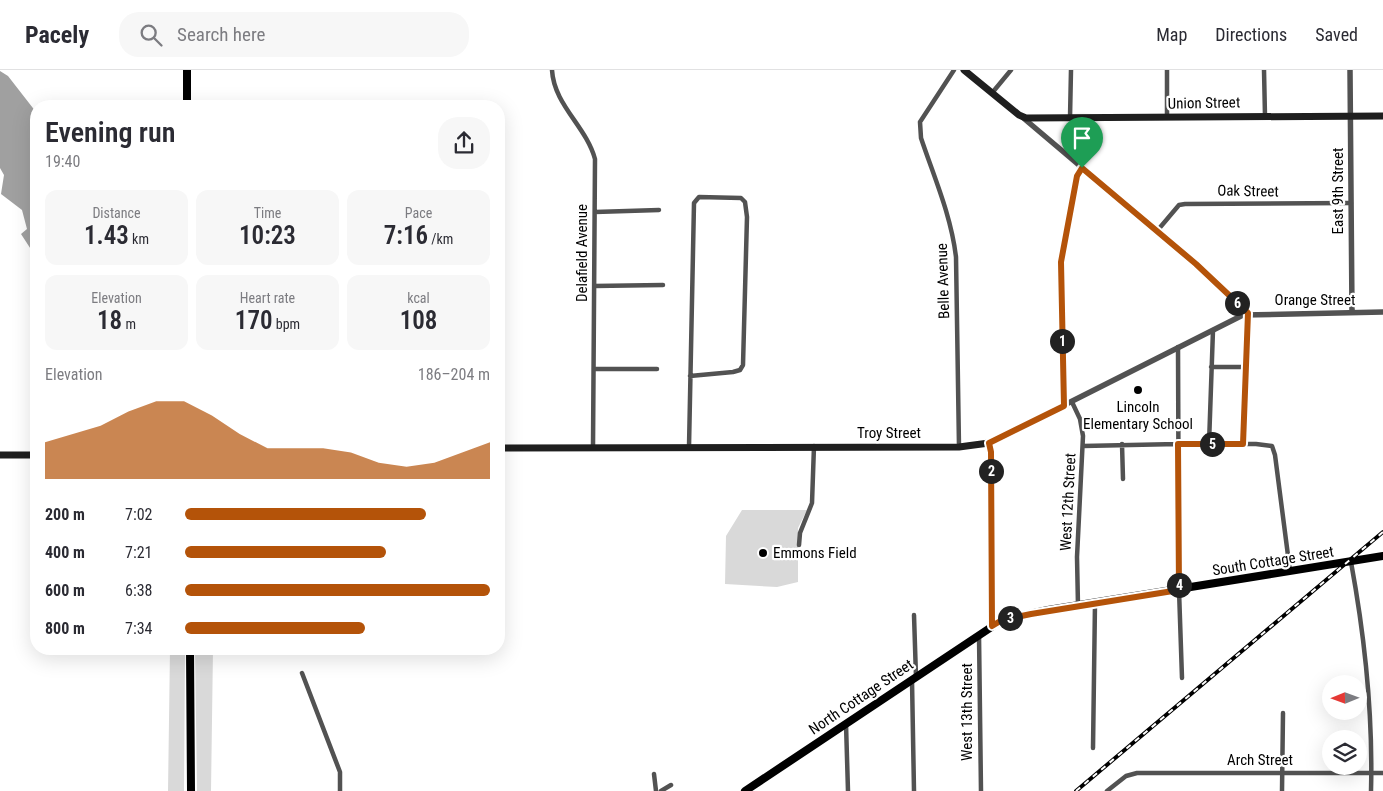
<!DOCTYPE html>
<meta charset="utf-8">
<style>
:root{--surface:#fff;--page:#f7f7f7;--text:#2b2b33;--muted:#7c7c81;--line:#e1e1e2;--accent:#b45309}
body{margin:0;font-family:"Roboto Condensed",sans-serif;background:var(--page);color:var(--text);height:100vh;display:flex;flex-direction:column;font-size:19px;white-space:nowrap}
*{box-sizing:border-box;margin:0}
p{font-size:16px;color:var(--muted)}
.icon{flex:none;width:28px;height:28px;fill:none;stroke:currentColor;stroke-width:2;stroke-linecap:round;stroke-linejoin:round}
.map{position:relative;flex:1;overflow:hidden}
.sheet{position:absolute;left:30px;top:30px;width:475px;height:555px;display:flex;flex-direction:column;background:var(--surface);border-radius:20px;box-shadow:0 5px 20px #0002}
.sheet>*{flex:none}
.needle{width:32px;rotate:269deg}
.tools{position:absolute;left:1322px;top:605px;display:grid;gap:10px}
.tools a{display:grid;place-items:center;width:45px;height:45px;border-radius:50%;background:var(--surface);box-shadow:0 5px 20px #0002;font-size:25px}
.pin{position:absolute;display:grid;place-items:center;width:42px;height:42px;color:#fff;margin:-51px -21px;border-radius:50% 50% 50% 0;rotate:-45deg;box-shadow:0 0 5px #0007}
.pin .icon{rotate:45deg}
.km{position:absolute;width:25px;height:25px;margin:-12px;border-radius:50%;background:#222;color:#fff;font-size:14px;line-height:25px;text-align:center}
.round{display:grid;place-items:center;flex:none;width:52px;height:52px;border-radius:20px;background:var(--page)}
.summary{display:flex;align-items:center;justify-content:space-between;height:85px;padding:0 15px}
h1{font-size:28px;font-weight:600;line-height:38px}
.stats{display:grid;grid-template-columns:repeat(3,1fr);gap:8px;height:85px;padding:5px 15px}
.stats div{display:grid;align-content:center;border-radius:12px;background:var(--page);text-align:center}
.stats b{font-size:25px;font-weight:600}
.stats small{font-size:14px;font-weight:400}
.stats p{font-size:14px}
.chart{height:140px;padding:10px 15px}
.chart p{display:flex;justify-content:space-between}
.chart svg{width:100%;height:90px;margin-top:5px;fill:var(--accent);opacity:.7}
ul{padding:0 15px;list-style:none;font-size:16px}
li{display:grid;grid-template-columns:80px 60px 1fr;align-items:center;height:38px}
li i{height:12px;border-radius:6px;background:var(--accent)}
header{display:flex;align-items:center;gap:30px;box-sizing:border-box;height:70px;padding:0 25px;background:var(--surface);border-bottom:1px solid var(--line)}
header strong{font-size:24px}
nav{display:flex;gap:28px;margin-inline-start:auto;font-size:18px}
.search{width:350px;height:45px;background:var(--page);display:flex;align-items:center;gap:12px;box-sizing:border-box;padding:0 18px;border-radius:20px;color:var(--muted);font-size:19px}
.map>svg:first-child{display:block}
.green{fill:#d9d9d9}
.water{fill:#a0a0a0}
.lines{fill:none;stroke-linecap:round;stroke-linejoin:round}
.minor{stroke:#525252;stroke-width:4.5}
.tertiary{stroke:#525252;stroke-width:5.5}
.secondary{stroke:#1f1f1f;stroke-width:7}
.primary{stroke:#000;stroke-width:8}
.trunk{stroke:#000;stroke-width:8}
.rail-casing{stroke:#000;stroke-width:4}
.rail{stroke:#fff;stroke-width:2;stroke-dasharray:5.5;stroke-linecap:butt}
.route-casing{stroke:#fff;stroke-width:10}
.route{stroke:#b45309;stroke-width:6}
.poi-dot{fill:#000;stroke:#fff;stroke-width:2}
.labels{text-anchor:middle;stroke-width:4.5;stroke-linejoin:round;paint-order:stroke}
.street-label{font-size:15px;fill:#000;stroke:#fff}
.poi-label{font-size:15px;fill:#000;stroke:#fff}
</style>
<header>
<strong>Pacely</strong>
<div class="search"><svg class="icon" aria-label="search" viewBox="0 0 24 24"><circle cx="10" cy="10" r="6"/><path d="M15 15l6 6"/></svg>Search here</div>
<nav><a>Map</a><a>Directions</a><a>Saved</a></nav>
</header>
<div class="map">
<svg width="1383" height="721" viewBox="0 0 1383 721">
<rect width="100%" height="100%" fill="#fff"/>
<path class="green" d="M742,440H807L798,458V512L777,517L725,514L726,466Z
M170,579H185L184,721H168Z
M195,579H213L211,721H197Z"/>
<path class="water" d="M0,1L8,6L36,42V182L34,184L21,164L27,159L22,140L1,124L4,105L0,98Z"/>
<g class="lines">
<path class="minor" d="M552,0C554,35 586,56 595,89L593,377
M954,0L920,52L921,68C934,107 951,145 956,187L959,377
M1264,0L1265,46
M992,23L1011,0
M1167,47V0
M1070,48L1071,0
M595,142L659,140
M1157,161L1179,135L1185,134L1351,133
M594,216L663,215
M1178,277L1179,520L1182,608
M1211,297H1245
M595,299H657
M1072,332L1080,349L1083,366L1077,487L1078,536
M1063,336L1061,192L1077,106L1082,98
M1122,374L1123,409
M1209,374L1213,260
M1243,374L1248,243
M1083,376L1178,374H1256L1272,376L1275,385L1290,501
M689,377L694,133L699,127L741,128L745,132L747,147L743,295L740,300L733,302L690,306
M799,475L800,463L812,433L814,376
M1351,492C1365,568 1373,644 1371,721
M914,545L916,607
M979,565L981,721
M302,603L340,702V721
M912,610L914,721
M846,654L848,721
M1093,678L1095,533
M654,704L656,721
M661,721L671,715
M1107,721L1126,706L1137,703H1383
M1282,721L1283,643"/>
<path class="tertiary" d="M1350,0L1352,242
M1021,46L1196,194L1248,243
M989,373L1243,245L1383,242"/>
<path class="secondary" d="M964,0L1019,45L1026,48L1383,46
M499,378L959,377L989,373L991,382L992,556
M0,385H36"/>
<path class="primary" d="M745,721L1002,550L1048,540L1383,486"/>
<path class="trunk" d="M187,0V36
M190,579L191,721"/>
<g class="rail-casing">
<path id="rail" d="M1076,721L1383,462"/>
</g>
<use href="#rail" class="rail"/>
</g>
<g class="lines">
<g class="route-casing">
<path id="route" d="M1082,98L1196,194L1248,243L1243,374H1178L1179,520L1031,544L1002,550L992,556L991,382L989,373L1064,336L1061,192L1077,106Z"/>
</g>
<use href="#route" class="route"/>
</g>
<g class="poi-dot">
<circle cx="1138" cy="320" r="5"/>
<circle cx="763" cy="483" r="5"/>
</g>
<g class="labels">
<g class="street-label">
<text transform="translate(1204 33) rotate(-1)" y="5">Union Street</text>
<text transform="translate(1248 121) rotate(1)" y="5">Oak Street</text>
<text transform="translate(1338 121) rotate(-90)" y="5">East 9th Street</text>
<text transform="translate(582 183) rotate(-90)" y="5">Delafield Avenue</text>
<text transform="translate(943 211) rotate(-92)" y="5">Belle Avenue</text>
<text x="1315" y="235">Orange Street</text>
<text x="889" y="368">Troy Street</text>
<text transform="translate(1068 432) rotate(-87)" y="5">West 12th Street</text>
<text transform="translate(1273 491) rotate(-9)" y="5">South Cottage Street</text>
<text transform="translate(861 627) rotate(-34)" y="5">North Cottage Street</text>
<text transform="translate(967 642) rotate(-90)" y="5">West 13th Street</text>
<text x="1260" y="695">Arch Street</text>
</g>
<g class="poi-label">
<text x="1138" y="342">Lincoln<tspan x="1138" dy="17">Elementary School</tspan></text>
<text x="773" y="488" text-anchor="start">Emmons Field</text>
</g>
</g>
</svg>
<div class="tools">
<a><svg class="needle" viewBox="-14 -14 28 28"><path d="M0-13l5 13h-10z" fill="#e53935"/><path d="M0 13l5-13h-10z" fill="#7c7c81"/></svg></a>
<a><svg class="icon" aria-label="layers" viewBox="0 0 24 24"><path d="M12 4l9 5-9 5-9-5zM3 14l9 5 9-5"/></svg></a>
</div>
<div class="pin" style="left:1082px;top:98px;background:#1e9e55"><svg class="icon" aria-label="arrive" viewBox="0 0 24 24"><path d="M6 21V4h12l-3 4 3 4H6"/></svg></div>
<b class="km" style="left:1062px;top:271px">1</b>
<b class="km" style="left:991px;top:401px">2</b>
<b class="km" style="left:1010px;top:548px">3</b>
<b class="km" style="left:1179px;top:515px">4</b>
<b class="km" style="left:1212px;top:374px">5</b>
<b class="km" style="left:1237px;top:233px">6</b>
<section class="sheet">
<div class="summary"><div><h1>Evening run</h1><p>19:40</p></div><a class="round"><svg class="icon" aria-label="share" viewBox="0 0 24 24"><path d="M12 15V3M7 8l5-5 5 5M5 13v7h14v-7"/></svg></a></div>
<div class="stats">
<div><p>Distance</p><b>1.43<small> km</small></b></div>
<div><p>Time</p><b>10:23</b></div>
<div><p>Pace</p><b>7:16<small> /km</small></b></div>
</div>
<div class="stats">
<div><p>Elevation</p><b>18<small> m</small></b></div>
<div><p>Heart rate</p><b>170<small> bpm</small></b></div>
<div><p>kcal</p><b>108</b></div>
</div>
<div class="chart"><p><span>Elevation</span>186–204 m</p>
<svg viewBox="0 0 160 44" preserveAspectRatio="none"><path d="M0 44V26L10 22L20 18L30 11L40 6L50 6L60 13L70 22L80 29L90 29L100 29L110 31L120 36L130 38L140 36L150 31L160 26V44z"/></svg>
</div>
<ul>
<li><b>200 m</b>7:02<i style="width:79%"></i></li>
<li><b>400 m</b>7:21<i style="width:66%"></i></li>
<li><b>600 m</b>6:38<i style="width:100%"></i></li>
<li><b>800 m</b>7:34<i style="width:59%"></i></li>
</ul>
</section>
</div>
